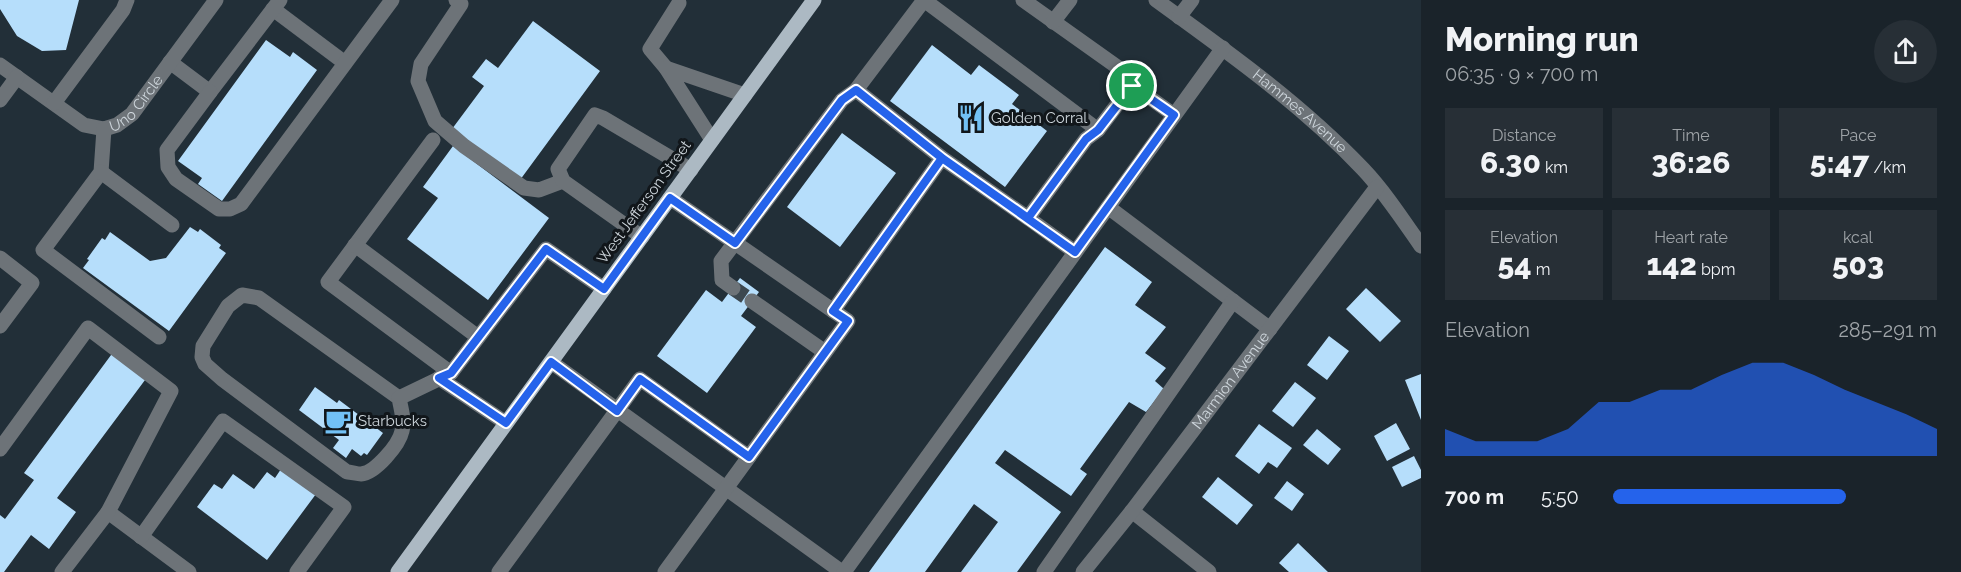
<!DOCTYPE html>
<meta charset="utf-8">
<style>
:root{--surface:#1a232a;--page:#272f36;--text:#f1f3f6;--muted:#9fa4a8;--accent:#2563eb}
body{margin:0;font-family:Raleway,sans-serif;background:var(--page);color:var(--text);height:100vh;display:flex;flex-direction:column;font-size:22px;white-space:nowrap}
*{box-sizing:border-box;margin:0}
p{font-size:20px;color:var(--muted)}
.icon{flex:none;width:33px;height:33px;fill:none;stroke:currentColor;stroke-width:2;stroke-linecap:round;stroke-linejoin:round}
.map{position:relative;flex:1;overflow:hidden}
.details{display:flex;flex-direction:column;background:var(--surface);width:540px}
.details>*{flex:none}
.pin{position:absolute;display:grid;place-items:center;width:51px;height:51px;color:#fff;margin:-26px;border:3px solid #fff;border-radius:50%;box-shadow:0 2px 6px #0007}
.round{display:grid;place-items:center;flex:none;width:63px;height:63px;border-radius:32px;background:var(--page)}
.overview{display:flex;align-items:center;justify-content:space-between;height:102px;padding:0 24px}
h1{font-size:33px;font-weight:800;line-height:45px}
.metrics{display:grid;grid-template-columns:repeat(3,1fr);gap:9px;height:102px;padding:6px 24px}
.metrics div{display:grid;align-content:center;border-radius:0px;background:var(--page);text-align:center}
.metrics b{font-size:30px;font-weight:800}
.metrics small{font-size:16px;font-weight:400}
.metrics p{font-size:16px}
.chart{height:168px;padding:12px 24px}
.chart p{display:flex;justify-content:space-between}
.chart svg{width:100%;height:108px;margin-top:6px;fill:var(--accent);opacity:.7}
ul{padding:0 24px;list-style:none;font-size:20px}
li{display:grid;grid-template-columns:96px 72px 1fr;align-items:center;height:45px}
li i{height:15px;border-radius:8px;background:var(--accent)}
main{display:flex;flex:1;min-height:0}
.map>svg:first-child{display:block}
.building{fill:#b6defb}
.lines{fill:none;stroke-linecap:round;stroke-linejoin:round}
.minor-tunnel{stroke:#3c4850;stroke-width:15;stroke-dasharray:15 8;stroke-linecap:butt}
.minor{stroke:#6d7378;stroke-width:15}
.major{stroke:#acb9c3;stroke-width:15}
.route-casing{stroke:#fff;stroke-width:12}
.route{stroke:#2563eb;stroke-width:8}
.labels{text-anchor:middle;stroke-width:6;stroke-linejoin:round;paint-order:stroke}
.street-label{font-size:15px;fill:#cdd5db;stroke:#11161a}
.poi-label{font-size:15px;fill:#cdd5db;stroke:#11161a;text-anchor:start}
</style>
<main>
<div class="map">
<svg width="1421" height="572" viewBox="0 0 1421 572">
<rect width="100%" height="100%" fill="#222f38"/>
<path class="building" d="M0,0H79L66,50L42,51L17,36L0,9Z
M533,21L600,71L520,180L452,129L484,86L472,77L486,59L498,68Z
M266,40L290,57L293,52L317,70L222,201L198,184L202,178L178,161Z
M932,45L971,75L979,65L1019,95L1012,104L1047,131L1005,187L890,101Z
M842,133L896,173L840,247L787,207Z
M453,146L549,218L488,300L407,239L438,198L423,187Z
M190,227L198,232L200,229L221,245L219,248L226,253L169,331L83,268L89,260L87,259L102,238L105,240L110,232L150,261L166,258Z
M1105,247L1152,282L1135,305L1166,327L1145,353L1166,368L1155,381L1164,389L1146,412L1129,402L1080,469L1087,474L1071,496L1005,450L995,463L1061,512L1017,572H961L998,522L974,504L925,572H869Z
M740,278L759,292L741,316L756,327L707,393L657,356L706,290L722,302Z
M1366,288L1401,321L1380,342L1346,309Z
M1329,336L1349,351L1327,380L1307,365Z
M114,351L148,376L57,498L76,512L49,549L31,535L4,572H0V515L5,519L34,480L24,473Z
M1421,374V420L1405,380Z
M1295,382L1316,398L1293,427L1272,411Z
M315,387L337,403L339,400L383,433L367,455L364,453L361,456L352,449L346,458L333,448L339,440L299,410Z
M1396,423L1410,449L1387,461L1374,436Z
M1259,424L1292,448L1277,468L1268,462L1259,474L1235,456Z
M1317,429L1341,449L1328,465L1303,445Z
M1414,456L1421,470V478L1402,487L1392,467Z
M281,469L316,494L267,560L197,507L214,484L222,489L233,474L254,489L267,472L275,478Z
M1218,477L1253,505L1237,525L1202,497Z
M1287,481L1304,494L1292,511L1274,498Z
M1298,543L1328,572H1289L1279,563Z"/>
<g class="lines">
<path class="minor-tunnel" d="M733,288L752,301"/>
<g class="minor">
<path d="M456,0L461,4L421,64L418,81L435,121L464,146L524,188L539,190L563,181"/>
<path d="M1023,0L1130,76L1132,85L1174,115"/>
<path id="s1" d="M1156,0C1228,52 1301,104 1363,169C1384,191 1403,220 1421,246"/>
<path d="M273,9L345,63"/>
<path d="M1179,17L1192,0"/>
<path d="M1053,22L1070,0"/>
<path d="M170,62L210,92L280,0"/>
<path id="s2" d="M0,65L84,125L104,129L117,125L132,114L216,0"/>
<path d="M666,68L650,49L679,3"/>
<path d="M210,92L167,150L168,167L176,179L219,209H230L241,204L392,0"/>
<path d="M0,100L17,77"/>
<path d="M54,103L123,10L127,0"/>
<path d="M104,129L101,172L43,250L159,337"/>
<path d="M433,140L328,282L451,373"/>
<path d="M712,140L666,68L745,95"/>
<path d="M101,172L172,225"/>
<path d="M1108,207L1270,329"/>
<path d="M1028,218L942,158L856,90L924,0L1098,130"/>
<path d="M642,237L563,181L558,169L595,115L603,118L691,170"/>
<path d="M355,245L478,337"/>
<path d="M1075,252L1028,218L1086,139L1098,130L1132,85"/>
<path d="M0,258L32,283L0,326"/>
<path d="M733,288L722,280L721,261L842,100L856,90"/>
<path d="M242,295L259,298L399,398C401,409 405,421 402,431C399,445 375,473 361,474C357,474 351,472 347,472L222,379L205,364L202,357L203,346L228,306Z"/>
<path d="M752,301L825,352"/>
<path d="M833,311L942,158"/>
<path d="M551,362L842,572"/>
<path d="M439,378L506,423"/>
<path d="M399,398L451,373L546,249L604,289"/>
<path d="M0,449L88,328L171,391L108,512L189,572"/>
<path d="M1132,511L1209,572"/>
<path d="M141,537L223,421L344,507L297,572"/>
<path d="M62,572L108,512"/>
<path d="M499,572L640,379L749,457"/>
<path d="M665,572L848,321L670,198"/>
<path d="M844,572L1223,48"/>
<path d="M1044,572L1233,301"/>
<path id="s3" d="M1083,572L1132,511L1377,187"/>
</g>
<path class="major" d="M398,572L814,0"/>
</g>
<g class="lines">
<g class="route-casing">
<path id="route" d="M1132,86L1098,130L1086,139L1028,218L942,158L856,90L842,100L735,243L670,198L604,289L546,249L451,373L439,378L506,423L551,362L617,411L640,379L749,457L848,321L833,311L942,158L1075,252L1174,115L1132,86"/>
</g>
<use href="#route" class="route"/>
</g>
<defs>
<g id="restaurant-bare" transform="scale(2.07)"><path d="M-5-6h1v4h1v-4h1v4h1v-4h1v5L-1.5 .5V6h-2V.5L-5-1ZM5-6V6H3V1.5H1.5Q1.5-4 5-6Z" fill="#72c1f5" stroke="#11161a" stroke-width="2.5" paint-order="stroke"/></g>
<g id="cafe-bare" transform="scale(2.07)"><path d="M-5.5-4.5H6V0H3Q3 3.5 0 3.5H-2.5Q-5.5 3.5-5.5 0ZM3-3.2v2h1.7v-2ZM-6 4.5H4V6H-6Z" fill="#72c1f5" stroke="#11161a" stroke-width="2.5" paint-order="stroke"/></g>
</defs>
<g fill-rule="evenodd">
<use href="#restaurant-bare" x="971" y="118"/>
<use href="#cafe-bare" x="338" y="421"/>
</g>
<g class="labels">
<g class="street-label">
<text dy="5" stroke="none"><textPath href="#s2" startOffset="166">Uno Circle</textPath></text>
<text dy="5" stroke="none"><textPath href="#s1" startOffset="182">Hammes Avenue</textPath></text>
<text transform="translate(644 202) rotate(-54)" y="5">West Jefferson Street</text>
<text dy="5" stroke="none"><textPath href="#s3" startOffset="242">Marmion Avenue</textPath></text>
</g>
<g class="poi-label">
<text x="991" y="123">Golden Corral</text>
<text x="358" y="426">Starbucks</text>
</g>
</g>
</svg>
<div class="pin" style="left:1132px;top:86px;background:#1e9e55"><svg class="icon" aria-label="arrive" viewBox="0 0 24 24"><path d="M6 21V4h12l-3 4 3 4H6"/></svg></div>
</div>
<section class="details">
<div class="overview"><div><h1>Morning run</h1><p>06:35 · 9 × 700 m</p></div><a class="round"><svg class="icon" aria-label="share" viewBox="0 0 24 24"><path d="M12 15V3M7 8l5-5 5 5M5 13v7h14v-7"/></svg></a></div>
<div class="metrics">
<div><p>Distance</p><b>6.30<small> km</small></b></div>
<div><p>Time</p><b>36:26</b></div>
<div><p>Pace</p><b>5:47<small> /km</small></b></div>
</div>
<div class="metrics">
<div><p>Elevation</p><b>54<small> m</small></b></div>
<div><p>Heart rate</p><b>142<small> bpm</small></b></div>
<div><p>kcal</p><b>503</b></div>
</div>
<div class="chart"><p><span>Elevation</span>285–291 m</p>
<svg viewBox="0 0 160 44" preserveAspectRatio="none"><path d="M0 44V33L10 38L20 38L30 38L40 33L50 22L60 22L70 17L80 17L90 11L100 6L110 6L120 11L130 17L140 22L150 27L160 33V44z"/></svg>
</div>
<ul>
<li><b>700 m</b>5:50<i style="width:72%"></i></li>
</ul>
</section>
</main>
